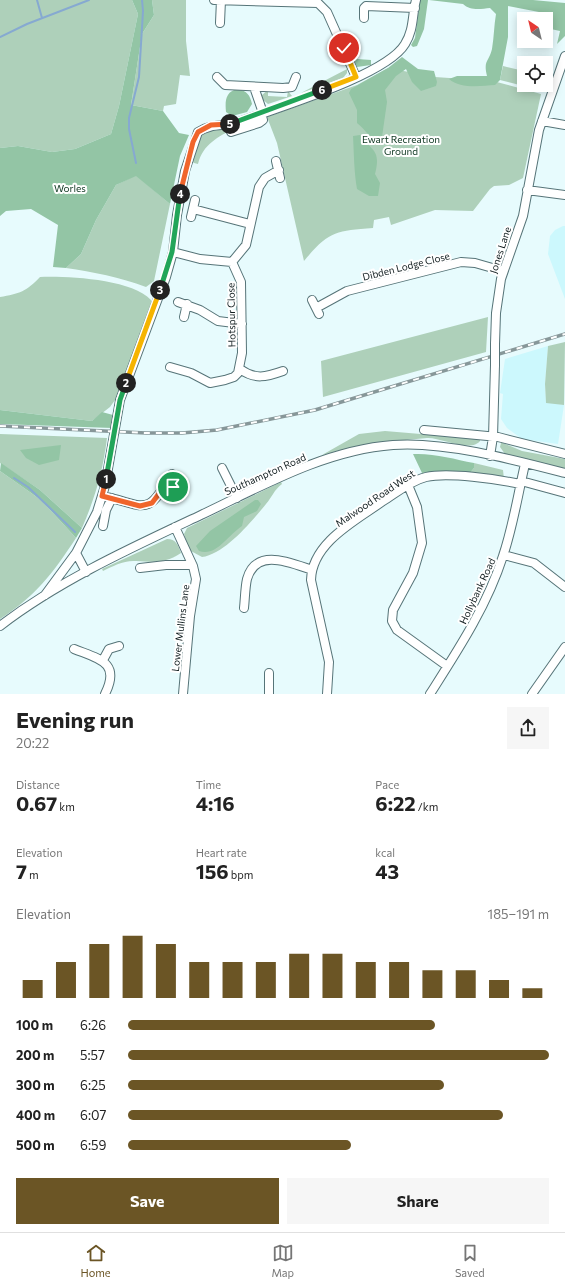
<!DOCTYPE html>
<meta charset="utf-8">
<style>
:root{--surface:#fff;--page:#f6f6f6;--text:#222;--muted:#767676;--line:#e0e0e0;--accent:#6b5525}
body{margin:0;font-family:Commissioner,sans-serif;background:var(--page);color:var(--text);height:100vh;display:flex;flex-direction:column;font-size:15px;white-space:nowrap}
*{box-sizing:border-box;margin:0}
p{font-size:13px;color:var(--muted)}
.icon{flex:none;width:22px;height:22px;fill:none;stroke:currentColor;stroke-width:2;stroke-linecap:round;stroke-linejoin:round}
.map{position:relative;height:694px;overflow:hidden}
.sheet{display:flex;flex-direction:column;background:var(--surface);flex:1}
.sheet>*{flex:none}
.needle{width:26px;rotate:325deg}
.fabs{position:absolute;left:517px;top:12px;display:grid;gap:8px}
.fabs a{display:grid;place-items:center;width:36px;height:36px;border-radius:0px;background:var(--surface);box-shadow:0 2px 10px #0003;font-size:20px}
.pin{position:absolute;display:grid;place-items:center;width:34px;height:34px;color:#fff;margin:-17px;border:2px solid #fff;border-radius:50%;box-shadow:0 1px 4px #0007}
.km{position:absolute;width:20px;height:20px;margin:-10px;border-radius:50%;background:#222;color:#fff;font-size:11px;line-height:20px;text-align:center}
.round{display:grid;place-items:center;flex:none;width:42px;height:42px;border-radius:0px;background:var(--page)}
.headline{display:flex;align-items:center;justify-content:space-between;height:68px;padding:0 16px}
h1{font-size:22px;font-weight:700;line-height:30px}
.figures{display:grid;grid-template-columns:repeat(3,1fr);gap:6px;height:68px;padding:4px 16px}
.figures div{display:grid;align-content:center}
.figures b{font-size:20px;font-weight:700}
.figures small{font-size:11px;font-weight:400}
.figures p{font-size:11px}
.chart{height:112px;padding:8px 16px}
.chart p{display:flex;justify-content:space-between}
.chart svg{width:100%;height:72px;margin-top:4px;stroke:var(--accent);stroke-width:6}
.primary-button{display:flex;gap:8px;margin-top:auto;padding:8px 16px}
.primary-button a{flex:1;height:46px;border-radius:0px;background:var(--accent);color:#fff;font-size:16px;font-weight:700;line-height:46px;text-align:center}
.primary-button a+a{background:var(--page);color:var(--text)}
ul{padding:0 16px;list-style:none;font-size:13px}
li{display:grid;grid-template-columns:64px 48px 1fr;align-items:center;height:30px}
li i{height:10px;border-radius:5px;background:var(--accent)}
.menu{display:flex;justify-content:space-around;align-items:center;height:56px;border-top:1px solid var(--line);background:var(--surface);font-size:11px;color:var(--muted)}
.menu a{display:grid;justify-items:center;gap:2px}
.menu .current{color:var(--accent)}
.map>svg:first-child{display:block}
.built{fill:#ccf8fd}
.green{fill:#aed0ba}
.forest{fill:#93c5a5}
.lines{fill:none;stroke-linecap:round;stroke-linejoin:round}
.stream{stroke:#86a9d1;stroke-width:2}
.minor-casing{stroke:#567478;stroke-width:10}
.minor{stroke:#fff;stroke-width:8}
.rail-casing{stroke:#879799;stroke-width:3.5}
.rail{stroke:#fff;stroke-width:2;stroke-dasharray:6;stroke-linecap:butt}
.minor-bridge-casing{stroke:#567478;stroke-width:10;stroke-linecap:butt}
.minor-bridge{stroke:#fff;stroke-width:8}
.split-1-casing{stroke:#fff;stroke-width:8}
.split-2-casing{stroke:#fff;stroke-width:8}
.split-3-casing{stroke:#fff;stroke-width:8}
.split-4-casing{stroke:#fff;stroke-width:8}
.split-5-casing{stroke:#fff;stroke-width:8}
.split-6-casing{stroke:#fff;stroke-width:8}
.split-7-casing{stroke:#fff;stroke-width:8}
.split-1{stroke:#f0652b;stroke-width:5}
.split-2{stroke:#22a559;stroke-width:5}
.split-3{stroke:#f5b400;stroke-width:5}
.split-4{stroke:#22a559;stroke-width:5}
.split-5{stroke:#f0652b;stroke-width:5}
.split-6{stroke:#22a559;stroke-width:5}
.split-7{stroke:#f5b400;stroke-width:5}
.labels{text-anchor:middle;stroke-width:4;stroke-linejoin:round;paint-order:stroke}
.park-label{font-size:10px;fill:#0d3620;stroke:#fff}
.street-label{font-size:10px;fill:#121e20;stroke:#fff}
</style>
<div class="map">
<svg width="565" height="694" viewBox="0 0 565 694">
<rect width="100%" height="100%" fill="#e7fbfd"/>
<path class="built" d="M563,226H565V299L548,254L550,236L555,230Z
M548,346L545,384L546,402L564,405L558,444L522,439L507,428L501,419L503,394L500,393L505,359Z"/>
<path class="green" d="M0,0H132L138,14L119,106L111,134L75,149L52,152L18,146L0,148Z
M152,0H186V41L190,76L180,75L176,104L164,106L163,111L131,105L142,34L154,15Z
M503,66L524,71V85H541L539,90L500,80Z
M388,68L435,77L493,81L541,94L523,178L509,185L494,186L490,189L473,211L435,210L391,225L389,217L374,220L373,228C335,231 329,231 304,261L277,143L267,117L357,85Z
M347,69V73L343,78L301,93Z
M268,90V96L287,97L288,91L292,96L268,104L262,99V95Z
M234,126L235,128C218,137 203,144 198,164L194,163L191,160L201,133C214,127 222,130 234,126Z
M136,175L170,204L154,281L146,287C120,277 93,272 66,268L81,254L96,220L116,185Z
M40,277C68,276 131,279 151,300L152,305L115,400L110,407L92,421L0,410V297C19,294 27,291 40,277Z
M488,317L486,352L323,397L321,361Z
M565,342L564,405L546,403L545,384L548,346Z
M385,431L480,439V441C471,453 440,437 427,438L384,442L322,455L359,434Z
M0,434L107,438C103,471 95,498 82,528L40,490L0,463Z
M501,443H503L522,451L565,459V469L505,454L500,447Z
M474,463L503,470L504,479L469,474L474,468Z
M0,471L41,500L76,538C53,573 36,596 0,619Z
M281,482L282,484C274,490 272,497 266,504C252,521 225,554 202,557L189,550L184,534L187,528Z
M167,539C176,539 178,545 181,553C164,564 154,562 136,561C124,560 113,566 103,571L102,569Z"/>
<path class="forest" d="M132,0H152L154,15L142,34L131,105L163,111L179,133L189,135L180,156L170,204L136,176L116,185L96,220L81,254L66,268L53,267L58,225L31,209L6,211L0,216V148L18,146L52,152L75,149L111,134L119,106L138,14Z
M420,0H428L424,29L417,46L413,47L411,45L415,38Z
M429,0H533L565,3V36L557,44L560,31L546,28V19H543L544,13L508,6V37L500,80L495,85C481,86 460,89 449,79L457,76H487C483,60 489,62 492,49C494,37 494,25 496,14L490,8C481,9 470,11 463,4Z
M353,53L357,54V59L371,60V65L357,67L353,63L351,55Z
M402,57L418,69L434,71L437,82L436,86L421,91L412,82L406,69L396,76L385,90L387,102L381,144C370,139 366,130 357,123V110L349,93L351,89L388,68Z
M238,89C247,91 250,95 252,104L247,112L232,116L226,112C225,102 225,91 238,89Z
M360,135C373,152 381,150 375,174L380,183L378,196H369L357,189C354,172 354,154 353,136Z
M0,410L92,421L102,412L113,415L112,428L0,424Z
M61,445L59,460L39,465L26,458L20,450Z
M413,454C434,453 454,459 474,463V468L469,474L440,471L422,473Z
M1,463L40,490L82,528L76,538L41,500L0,471Z
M255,500H258L261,504L257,511L244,517L242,526C227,536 216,557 199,551L196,546L210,531Z"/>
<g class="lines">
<path class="stream" d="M37,0L42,18
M0,37L27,24L89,0
M136,163L129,129V118L139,77L143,11L142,0
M14,478L28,487L75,532"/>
<g class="minor-casing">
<path id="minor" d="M214,0L318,3L327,12L356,77
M364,18V8L366,6L415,8
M220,23L221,0
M217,77L225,85L283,88L292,87L296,77
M254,87L263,113
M542,121L565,125
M231,132L259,123L263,120L261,113
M276,161L280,178
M527,190L565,195
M193,209L250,224
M191,217L195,200
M173,252L200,259L232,262L246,245L259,187L265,178L279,170
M312,300L319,314
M178,302L200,310L218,321L242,324
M316,308L347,291L461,262L475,263L503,271
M184,317L187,304
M495,344L496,313L501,279L523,216L539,130L565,56
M170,367L191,373L210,383L225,380L234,377L238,373L242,353L241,282L232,262
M240,369C255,380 266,377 283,371
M424,430L498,437L565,454
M490,456L493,437L495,365
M222,468L237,498
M521,481L565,493
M408,485L417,507L422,543L413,573L393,610L392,621L397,630L447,666
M165,487H173L175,491
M102,496C146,505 146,519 172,474
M103,526L106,510L112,498
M175,527L193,566L196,579L190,616L183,694
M76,553L86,572
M504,555L534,563L565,587
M140,568L166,565H192
M45,595L76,553L97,512L105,486L120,400L166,277L173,252L177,215L185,171L198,132C209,124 223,126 236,123C275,108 386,76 405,44C414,30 412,15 416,0
M244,608C245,599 245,588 247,579C256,547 291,563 312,570
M0,626C60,580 133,547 201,515C262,486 325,450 393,445C444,441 515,460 565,473
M74,649C99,659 121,662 105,694
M103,660L109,649L119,646
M269,673V694
M327,694L329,662L311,580C312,542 357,520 383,501C396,493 410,481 426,477C448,472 497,479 520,484
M430,694C458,650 487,606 503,556C513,527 518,494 525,464
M532,694L565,647"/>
</g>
<use href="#minor" class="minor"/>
<g class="rail-casing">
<path id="rail" d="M0,426L146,433H182L217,430L315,410L565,334"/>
</g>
<use href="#rail" class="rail"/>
<g class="minor-bridge-casing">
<path id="minor-bridge" d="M495,365V344"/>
</g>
<use href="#minor-bridge" class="minor-bridge"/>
</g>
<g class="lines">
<g class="split-1-casing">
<path id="split-1" d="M106,479L102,496L140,506L152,503L164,487H173"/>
</g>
<g class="split-2-casing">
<path id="split-2" d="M106,479L120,400L126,383"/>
</g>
<g class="split-3-casing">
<path id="split-3" d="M126,383L160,290"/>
</g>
<g class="split-4-casing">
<path id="split-4" d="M160,290L172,252L180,194"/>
</g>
<g class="split-5-casing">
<path id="split-5" d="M180,194L193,142L198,132L211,125L230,124"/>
</g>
<g class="split-6-casing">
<path id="split-6" d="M230,124L322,90"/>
</g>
<g class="split-7-casing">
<path id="split-7" d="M322,90L356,77L344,48"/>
</g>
<use href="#split-1" class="split-1"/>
<use href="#split-2" class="split-2"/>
<use href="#split-3" class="split-3"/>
<use href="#split-4" class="split-4"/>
<use href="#split-5" class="split-5"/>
<use href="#split-6" class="split-6"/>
<use href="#split-7" class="split-7"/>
</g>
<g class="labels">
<g class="park-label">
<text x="401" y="143">Ewart Recreation<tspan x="401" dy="12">Ground</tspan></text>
<text x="70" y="192">Worles</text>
</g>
<g class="street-label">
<text transform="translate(500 250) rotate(-72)" y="4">Jones Lane</text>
<text transform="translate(406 266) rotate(-14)" y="4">Dibden Lodge Close</text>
<text transform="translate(231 315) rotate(-91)" y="4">Hotspur Close</text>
<text transform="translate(265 474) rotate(-24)" y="4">Southampton Road</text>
<text transform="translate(375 498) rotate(-34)" y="4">Malwood Road West</text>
<text transform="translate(477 591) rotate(-65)" y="4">Hollybank Road</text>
<text transform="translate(180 628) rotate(-83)" y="4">Lower Mullins Lane</text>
</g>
</g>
</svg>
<div class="fabs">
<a><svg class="needle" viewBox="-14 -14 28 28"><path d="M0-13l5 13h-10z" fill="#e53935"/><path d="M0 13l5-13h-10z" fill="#767676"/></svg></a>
<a><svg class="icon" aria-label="locate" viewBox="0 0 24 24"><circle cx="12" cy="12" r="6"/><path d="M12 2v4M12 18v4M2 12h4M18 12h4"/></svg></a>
</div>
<div class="pin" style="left:173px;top:487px;background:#1e9e55"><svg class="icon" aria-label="arrive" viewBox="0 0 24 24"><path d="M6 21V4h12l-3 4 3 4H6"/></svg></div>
<div class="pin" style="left:344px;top:48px;background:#d93025"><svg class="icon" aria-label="check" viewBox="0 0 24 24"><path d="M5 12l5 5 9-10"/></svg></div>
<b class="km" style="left:106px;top:479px">1</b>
<b class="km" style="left:126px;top:383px">2</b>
<b class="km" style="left:160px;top:290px">3</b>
<b class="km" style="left:180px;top:194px">4</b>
<b class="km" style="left:230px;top:124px">5</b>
<b class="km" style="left:322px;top:90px">6</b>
</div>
<section class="sheet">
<div class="headline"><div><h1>Evening run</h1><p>20:22</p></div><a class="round"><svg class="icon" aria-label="share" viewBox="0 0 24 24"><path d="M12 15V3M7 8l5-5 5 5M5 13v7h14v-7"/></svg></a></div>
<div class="figures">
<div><p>Distance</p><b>0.67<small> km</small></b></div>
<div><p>Time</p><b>4:16</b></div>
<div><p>Pace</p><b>6:22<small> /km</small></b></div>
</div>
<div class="figures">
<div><p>Elevation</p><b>7<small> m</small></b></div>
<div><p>Heart rate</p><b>156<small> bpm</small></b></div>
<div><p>kcal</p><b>43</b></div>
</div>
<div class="chart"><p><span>Elevation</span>185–191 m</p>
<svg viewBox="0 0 160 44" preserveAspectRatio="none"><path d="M5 44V33M15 44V22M25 44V11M35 44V6M45 44V11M55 44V22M65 44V22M75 44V22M85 44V17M95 44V17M105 44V22M115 44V22M125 44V27M135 44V27M145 44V33M155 44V38"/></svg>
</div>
<ul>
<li><b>100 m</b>6:26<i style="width:73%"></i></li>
<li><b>200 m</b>5:57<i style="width:100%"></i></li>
<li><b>300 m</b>6:25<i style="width:75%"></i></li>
<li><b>400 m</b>6:07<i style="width:89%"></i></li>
<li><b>500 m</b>6:59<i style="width:53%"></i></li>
</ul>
<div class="primary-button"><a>Save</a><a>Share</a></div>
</section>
<nav class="menu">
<a class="current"><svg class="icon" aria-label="home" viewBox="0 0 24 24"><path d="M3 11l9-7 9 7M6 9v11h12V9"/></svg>Home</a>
<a><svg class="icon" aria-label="map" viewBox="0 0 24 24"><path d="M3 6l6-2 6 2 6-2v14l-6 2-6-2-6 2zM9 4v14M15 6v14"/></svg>Map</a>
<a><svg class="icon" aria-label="saved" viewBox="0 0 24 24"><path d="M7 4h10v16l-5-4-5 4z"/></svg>Saved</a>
</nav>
